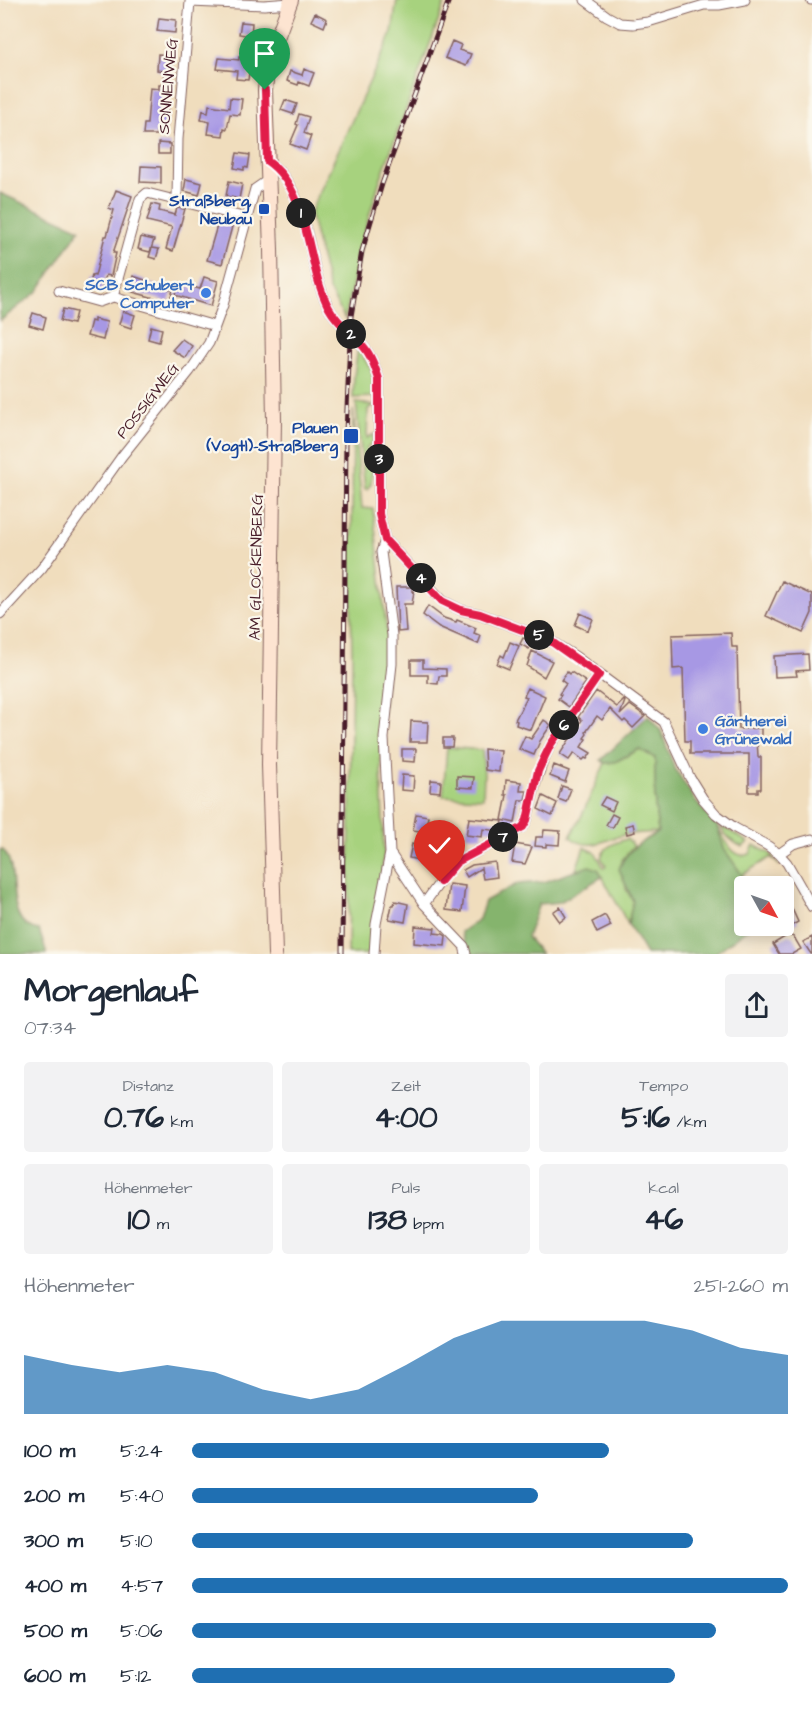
<!DOCTYPE html>
<html lang="de">
<meta charset="utf-8">
<style>
:root{--surface:#fff;--page:#f2f2f3;--text:#1f2937;--muted:#747a83;--accent:#1f6fb2}
body{margin:0;font-family:"Architects Daughter",sans-serif;background:var(--page);color:var(--text);height:100vh;display:flex;flex-direction:column;font-size:22px;white-space:nowrap}
*{box-sizing:border-box;margin:0}
p{font-size:20px;color:var(--muted)}
.icon{flex:none;width:33px;height:33px;fill:none;stroke:currentColor;stroke-width:2;stroke-linecap:round;stroke-linejoin:round}
.map{position:relative;height:954px;overflow:hidden}
.details{display:flex;flex-direction:column;background:var(--surface);flex:1}
.details>*{flex:none}
.needle{width:39px;rotate:130deg}
.buttons{position:absolute;left:734px;top:876px;display:grid;gap:12px}
.buttons a{display:grid;place-items:center;width:60px;height:60px;border-radius:6px;background:var(--surface);box-shadow:0 3px 15px #0003;font-size:30px}
.pin{position:absolute;display:grid;place-items:center;width:51px;height:51px;color:#fff;margin:-62px -26px;border-radius:50% 50% 50% 0;rotate:-45deg;box-shadow:0 0 6px #0007}
.pin .icon{rotate:45deg}
.km{position:absolute;width:30px;height:30px;margin:-15px;border-radius:50%;background:#222;color:#fff;font-size:16px;line-height:30px;text-align:center}
.round{display:grid;place-items:center;flex:none;width:63px;height:63px;border-radius:6px;background:var(--page)}
.headline{display:flex;align-items:center;justify-content:space-between;height:102px;padding:0 24px}
h1{font-size:33px;font-weight:700;line-height:45px}
.figures{display:grid;grid-template-columns:repeat(3,1fr);gap:9px;height:102px;padding:6px 24px}
.figures div{display:grid;align-content:center;border-radius:6px;background:var(--page);text-align:center}
.figures b{font-size:30px;font-weight:700}
.figures small{font-size:16px;font-weight:400}
.figures p{font-size:16px}
.chart{height:168px;padding:12px 24px}
.chart p{display:flex;justify-content:space-between}
.chart svg{width:100%;height:108px;margin-top:6px;fill:var(--accent);opacity:.7}
ul{padding:0 24px;list-style:none;font-size:20px}
li{display:grid;grid-template-columns:96px 72px 1fr;align-items:center;height:45px}
li i{height:15px;border-radius:8px;background:var(--accent)}
.map>svg:first-child{display:block}
.green{fill:#a7d27e;stroke:#787854;stroke-width:1.5}
.forest{fill:#85b46d;stroke:#686a4c;stroke-width:1.5}
.building{fill:#a798e4}
.lines{fill:none;stroke-linecap:round;stroke-linejoin:round}
.minor-casing{stroke:#84625e;stroke-width:11}
.secondary-casing{stroke:#84625e;stroke-width:16}
.minor{stroke:#fff;stroke-width:9}
.secondary{stroke:#fde4d1;stroke-width:14}
.rail-casing{stroke:#4a1f2b;stroke-width:5}
.rail{stroke:#fbf7ec;stroke-width:3;stroke-dasharray:9;stroke-linecap:butt}
.route-casing{stroke:#fff;stroke-width:12}
.route{stroke:#e11d48;stroke-width:8}
.transit-dot{fill:#1a4fb4;stroke:#fbf7ec;stroke-width:2}
.shop-dot{fill:#3f7fe0;stroke:#fbf7ec;stroke-width:2}
.labels{text-anchor:middle;stroke-width:4.5;stroke-linejoin:round;paint-order:stroke}
.street-label{font-size:16px;fill:#4a1f2b;stroke:#fbf7ec}
.transit-label{font-size:16px;font-weight:bold;fill:#164399;stroke:#fbf7ec;text-anchor:end}
.shop-label{font-size:16px;font-weight:bold;fill:#366cbe;stroke:#fbf7ec;text-anchor:end}
</style>
<div class="map">
<svg width="812" height="954" viewBox="0 0 812 954">
<rect width="100%" height="100%" fill="#fbf7ec"/>
<filter id="ink" filterUnits="userSpaceOnUse"><feTurbulence type="fractalNoise" baseFrequency=".0167" numOctaves="2"/><feDisplacementMap in="SourceGraphic" scale="12" xChannelSelector="R" yChannelSelector="G"/><feConvolveMatrix kernelMatrix="1 2 1 2 8 2 1 2 1" color-interpolation-filters="sRGB"/></filter>
<filter id="wash" filterUnits="userSpaceOnUse"><feTurbulence type="fractalNoise" baseFrequency=".008" numOctaves="4" result="noise"/><feDisplacementMap in="SourceGraphic" scale="24" xChannelSelector="R" yChannelSelector="G"/><feGaussianBlur stdDeviation="1.35" result="paint"/><feColorMatrix in="noise" values="0 0 0 0 0 0 0 0 0 0 0 0 0 0 0 0 0 1.4 0 .05"/><feComposite in="paint" operator="in"/></filter>
<g filter="url(#wash)">
<rect width="100%" height="100%" fill="#f0ddbd"/>
<path class="green" d="M397,0H446L379,183L364,233L345,319L329,290L310,213L392,32Z
M358,348L372,371L376,397L353,398L354,376Z
M356,403L375,405L368,409L367,438L374,434V443L367,447V462L373,458L371,484L367,489H365Z
M353,410L362,508L373,509L389,651L380,739L384,854L371,954H348L352,658L350,537L352,536Z
M447,747L482,750L484,774L483,798L443,796Z
M640,749L655,758V805L658,832C647,833 635,833 624,835C603,840 590,852 570,837L582,815L605,763L615,762Z
M717,825C724,838 733,861 750,854L754,845L771,854L780,866L771,857L742,875L724,849Z
M722,828H725L748,842L743,847C735,844 725,836 722,828Z
M627,839L634,846L622,860L626,889L633,901L628,924L598,869L576,870L584,847L595,852L604,868L606,866L601,858C604,846 616,842 627,839Z"/>
<path class="forest" d="M0,193L80,229L38,291L0,321Z
M648,716L661,731L674,767L696,802L717,825L724,849L742,875L745,886L744,926H752L714,954H646L628,924L633,901L619,869C626,850 641,842 658,832L655,805V758L639,749L615,762L605,763L601,760Z
M2,849C23,867 0,924 39,930L47,954H0V850Z
M589,866L598,869L602,877L560,902L539,904L527,937L541,954H468L461,932L479,919L485,901L517,884L544,882Z"/>
<g id="blocks">
<path class="building" d="M315,13L327,19L324,27L311,21Z
M159,18L176,20L175,33L157,31Z
M241,22L252,23L251,36L239,34Z
M452,41L461,45L459,50L471,54L466,66L445,58Z
M158,54L172,55L166,130H157L156,135H143L144,124H147L150,88L159,89V85H163L164,71L157,70Z
M239,57L251,58L248,80L236,79L237,71L217,69L219,58L239,60Z
M304,69L314,73L309,86L299,82L298,85L287,81L290,71L302,75Z
M230,98L242,99L240,115L230,114L227,129L224,128L223,136L208,134L210,122L201,120L203,110L208,113L209,105L229,108Z
M285,100L297,104L293,114L281,110Z
M299,114L309,117L304,133L311,136L306,150L290,144L298,125L296,124Z
M158,143L170,144V154H158Z
M237,153L250,155L248,168L244,167V170L234,168Z
M141,166L161,167V183L140,182Z
M186,179L202,183L199,195L184,191Z
M229,181L242,184L239,199L226,196Z
M116,190L132,196L113,253H116L111,276L106,275L101,292L89,289L92,275L95,276L105,236H107L114,210L109,208Z
M152,204L160,206L159,211L175,215L177,208L185,209L173,251L166,249L172,227L147,221Z
M219,219L233,223L222,264L207,260Z
M141,237L154,240L150,252L138,249Z
M152,248L159,249L156,259L149,257Z
M133,276L145,280L144,282L173,290L169,302L129,291Z
M204,277L218,281L211,306L175,295L178,283L200,289Z
M63,309L76,312L73,324L60,321Z
M123,311L135,315L131,328L119,324Z
M33,313L46,317L43,329L29,325Z
M94,319L107,322L103,340L87,336L91,321L94,322Z
M151,326L162,329L159,342L148,339Z
M182,339L192,346L185,358L172,350Z
M782,581L812,595V613L803,633L766,616Z
M396,587H412V591H414L412,604H404L406,631L398,632Z
M428,606L444,618L456,622L457,620L476,628L474,633L481,636L478,644L439,627L423,615Z
M580,613L593,619L588,631L575,625Z
M731,633L732,647H737L739,729L761,728V739H757L758,757H761V789H758V792H749V754H690V741H685L683,668L673,669L672,635Z
M523,638L533,642L529,649L520,644Z
M510,642L519,646L509,669L497,664L501,655L504,657Z
M532,651L552,661L544,677L527,666Z
M808,654L809,670L796,671L797,676L775,677L774,656Z
M411,660H423V668L446,669V676H439L438,684L428,683V675H411Z
M567,672L569,674L571,672L586,682L569,707L558,699L561,695L559,694L566,684L561,680Z
M528,688L545,696L531,730L516,725L517,721L515,720L527,697L524,696Z
M596,691L617,707L624,700L625,701L620,715L630,705L645,716L633,728L625,720L623,722L610,709L602,720L597,716L586,732L587,734L584,738L586,739L581,747L591,753L587,759L585,758L583,760L574,753L569,760L560,754L582,720L578,717Z
M544,720L551,725L540,741L534,755L519,749L525,736L531,739Z
M411,721L428,722L427,742H410Z
M443,738H453L452,747H443Z
M402,749H416L415,762L402,761Z
M484,749L501,751L499,772L485,770Z
M554,765L569,771L565,782L550,776Z
M402,775L414,776L413,791L401,790Z
M457,776L474,777L473,788L457,787Z
M431,780L441,781L440,792L430,791Z
M506,780L521,782L520,791H527L525,800H519L515,823L502,820L507,795H505Z
M562,786L571,789L566,802L558,799Z
M543,796L557,803L552,816L538,809Z
M605,797L616,802L612,811L600,805Z
M416,814L428,816L425,832L413,830Z
M612,814L618,817L613,827H610L606,825Z
M469,818L503,821L501,831L483,829L482,837L466,835Z
M445,821L444,828L452,829L451,834L459,835L458,845L436,842L437,833H432Z
M633,824L635,832L627,834L625,826Z
M544,830L560,831L559,845L546,844V847L535,846L536,837H543Z
M412,844L425,847L423,861L409,858Z
M515,844L532,847L525,864L512,862Z
M495,862L497,877L483,879L481,868L467,877L463,870L472,865Z
M449,884L465,886L462,912L446,910Z
M788,900L798,922L791,926L786,917L783,919V903Z
M395,901L408,904L405,922L389,919L392,905H394Z
M560,907L566,917L560,922L553,912Z
M605,915L611,926L597,933L592,922Z
M415,926L435,928L434,933L443,934L446,936L445,946L414,943Z
M788,935L794,937L801,949L792,954H779L773,944Z
M812,937V954H811L803,942Z"/>
</g>
</g>
<g filter="url(#ink)">
<use href="#blocks" fill-opacity="0" stroke="#84625e" stroke-width="1.5"/>
<g class="lines">
<g class="minor-casing">
<path id="minor" d="M585,0L607,16L620,23L633,24L648,22L704,5H719L745,0
M811,0H812
M267,161C312,191 305,263 329,308C337,323 351,333 363,346C371,355 375,367 379,379V514L385,540L381,552L392,635V664L384,738L390,853L376,924L374,954
M177,199L178,139L190,2L264,5L290,3
M59,291L99,302L113,297
M215,326L113,297L140,199L147,193L247,218
M385,540L443,601L461,610L480,614L549,640L576,657L664,722L690,778L703,799L716,814L735,828L768,846L779,854L787,863L812,907
M0,614L42,568L122,456L190,371L209,343L223,305L255,189L268,180
M390,853L424,904L464,946L466,954
M779,854L793,844L812,839
M424,904L448,871L457,862L523,827L527,820C533,794 538,768 551,744L599,675"/>
</g>
<g class="secondary-casing">
<path id="secondary" d="M275,954L269,765L274,420L271,249L265,90L268,62L291,0"/>
</g>
<use href="#minor" class="minor"/>
<use href="#secondary" class="secondary"/>
<g class="rail-casing">
<path id="rail" d="M342,954L346,432L351,316L362,251L382,184L449,0"/>
</g>
<use href="#rail" class="rail"/>
</g>
</g>
<g class="lines" filter="url(#ink)">
<g class="route-casing">
<path id="route" d="M265,90L267,161C311,191 305,263 329,308C337,323 351,333 363,346C371,355 375,367 379,379V514L385,540L442,601L461,610L480,614L549,640L599,675L551,744L545,756L538,771L527,820L523,827L457,862L440,882"/>
</g>
<use href="#route" class="route"/>
</g>
<g class="transit-dot">
<rect x="258" y="203" width="12" height="12" rx="3"/>
<rect x="343" y="428" width="16" height="16" rx="3"/>
</g>
<g class="shop-dot">
<circle cx="206" cy="293" r="6"/>
<circle cx="703" cy="729" r="6"/>
</g>
<g class="labels">
<g class="street-label">
<text transform="translate(167 86) rotate(-85)" y="6">SONNENWEG</text>
<text transform="translate(147 400) rotate(-52)" y="6">POSSIGWEG</text>
<text transform="translate(255 567) rotate(-89)" y="6">AM GLOCKENBERG</text>
</g>
<g class="transit-label">
<text x="252" y="206">Straßberg,<tspan x="252" dy="18">Neubau</tspan></text>
<text x="338" y="433">Plauen<tspan x="338" dy="18">(Vogtl)-Straßberg</tspan></text>
</g>
<g class="shop-label">
<text x="194" y="290">SCB Schubert<tspan x="194" dy="18">Computer</tspan></text>
<text x="715" y="726" text-anchor="start">Gärtnerei<tspan x="715" dy="18">Grünewald</tspan></text>
</g>
</g>
</svg>
<div class="buttons">
<a><svg class="needle" viewBox="-14 -14 28 28"><path d="M0-13l5 13h-10z" fill="#e53935"/><path d="M0 13l5-13h-10z" fill="#747a83"/></svg></a>
</div>
<div class="pin" style="left:265px;top:90px;background:#1e9e55"><svg class="icon" aria-label="arrive" viewBox="0 0 24 24"><path d="M6 21V4h12l-3 4 3 4H6"/></svg></div>
<div class="pin" style="left:440px;top:882px;background:#d93025"><svg class="icon" aria-label="check" viewBox="0 0 24 24"><path d="M5 12l5 5 9-10"/></svg></div>
<b class="km" style="left:301px;top:213px">1</b>
<b class="km" style="left:351px;top:334px">2</b>
<b class="km" style="left:379px;top:459px">3</b>
<b class="km" style="left:421px;top:578px">4</b>
<b class="km" style="left:539px;top:635px">5</b>
<b class="km" style="left:564px;top:725px">6</b>
<b class="km" style="left:503px;top:837px">7</b>
</div>
<section class="details">
<div class="headline"><div><h1>Morgenlauf</h1><p>07:34</p></div><a class="round"><svg class="icon" aria-label="share" viewBox="0 0 24 24"><path d="M12 15V3M7 8l5-5 5 5M5 13v7h14v-7"/></svg></a></div>
<div class="figures">
<div><p>Distanz</p><b>0.76<small> km</small></b></div>
<div><p>Zeit</p><b>4:00</b></div>
<div><p>Tempo</p><b>5:16<small> /km</small></b></div>
</div>
<div class="figures">
<div><p>Höhenmeter</p><b>10<small> m</small></b></div>
<div><p>Puls</p><b>138<small> bpm</small></b></div>
<div><p>kcal</p><b>46</b></div>
</div>
<div class="chart"><p><span>Höhenmeter</span>251–260 m</p>
<svg viewBox="0 0 160 44" preserveAspectRatio="none"><path d="M0 44V20L10 24L20 27L30 24L40 27L50 34L60 38L70 34L80 24L90 13L100 6L110 6L120 6L130 6L140 10L150 17L160 20V44z"/></svg>
</div>
<ul>
<li><b>100 m</b>5:24<i style="width:70%"></i></li>
<li><b>200 m</b>5:40<i style="width:58%"></i></li>
<li><b>300 m</b>5:10<i style="width:84%"></i></li>
<li><b>400 m</b>4:57<i style="width:100%"></i></li>
<li><b>500 m</b>5:06<i style="width:88%"></i></li>
<li><b>600 m</b>5:12<i style="width:81%"></i></li>
</ul>
</section>
